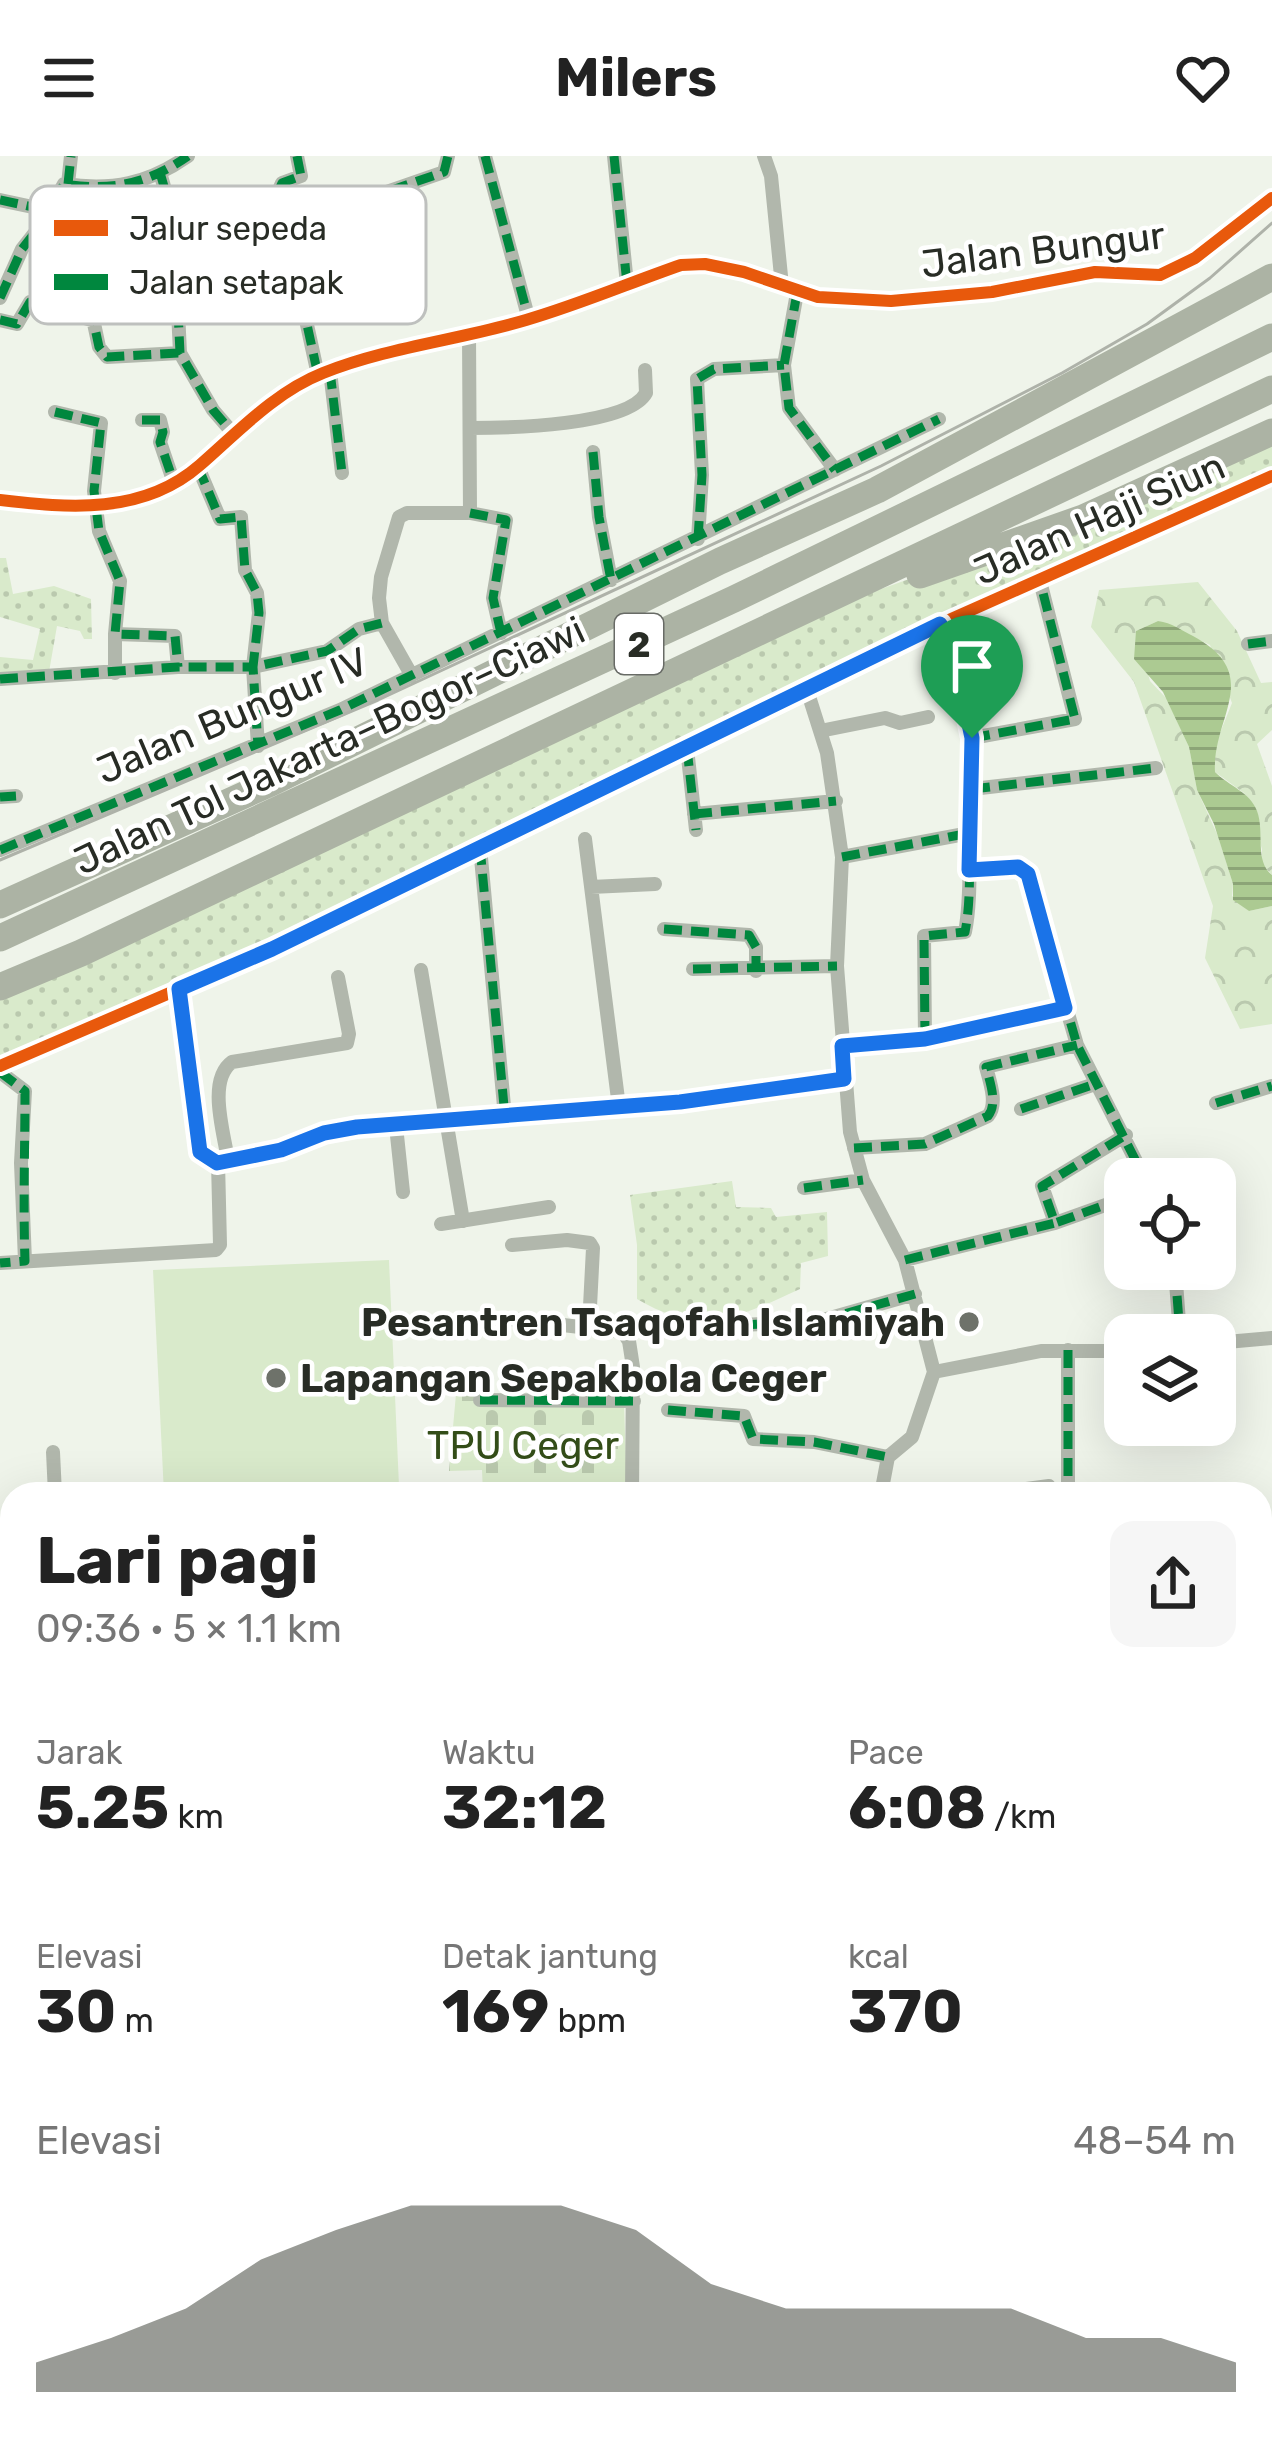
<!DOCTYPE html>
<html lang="id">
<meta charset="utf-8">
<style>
:root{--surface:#fff;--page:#f6f6f6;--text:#222;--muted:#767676;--accent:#6e726a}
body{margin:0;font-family:Rubik,sans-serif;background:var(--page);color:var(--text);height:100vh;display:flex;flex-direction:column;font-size:45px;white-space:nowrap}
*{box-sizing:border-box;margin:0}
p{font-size:39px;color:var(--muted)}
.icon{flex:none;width:66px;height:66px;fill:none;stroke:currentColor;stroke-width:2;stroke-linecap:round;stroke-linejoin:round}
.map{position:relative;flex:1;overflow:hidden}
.drawer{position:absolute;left:0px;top:1326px;width:1272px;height:975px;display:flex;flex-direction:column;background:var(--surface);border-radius:36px 36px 0 0;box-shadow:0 12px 48px #0002}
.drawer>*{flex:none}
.fabs{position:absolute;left:1104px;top:1002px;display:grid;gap:24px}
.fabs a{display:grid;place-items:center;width:132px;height:132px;border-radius:24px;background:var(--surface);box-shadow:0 12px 48px #0002;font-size:60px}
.pin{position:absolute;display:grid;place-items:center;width:102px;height:102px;color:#fff;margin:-123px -51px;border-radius:50% 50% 50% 0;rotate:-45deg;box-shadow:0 0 12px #0007}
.pin .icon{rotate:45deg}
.round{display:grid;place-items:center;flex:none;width:126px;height:126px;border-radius:24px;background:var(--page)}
.head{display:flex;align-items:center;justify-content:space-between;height:204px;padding:0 36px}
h1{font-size:66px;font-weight:700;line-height:90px}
.metrics{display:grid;grid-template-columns:repeat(3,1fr);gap:18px;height:204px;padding:12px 36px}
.metrics div{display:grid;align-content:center}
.metrics b{font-size:60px;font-weight:700}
.metrics small{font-size:33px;font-weight:400}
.metrics p{font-size:33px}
.chart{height:336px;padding:24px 36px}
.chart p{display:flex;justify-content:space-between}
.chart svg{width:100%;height:216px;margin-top:12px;fill:var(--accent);opacity:.7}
header{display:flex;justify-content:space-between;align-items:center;height:156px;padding:0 36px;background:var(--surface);font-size:54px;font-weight:700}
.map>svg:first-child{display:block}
.built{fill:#e2ecda}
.grass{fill:url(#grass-dots)}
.cemetery{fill:url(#cemetery-stones)}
.park{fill:url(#park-crowns)}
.pitch{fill:#d9eacb}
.water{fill:url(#water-rules)}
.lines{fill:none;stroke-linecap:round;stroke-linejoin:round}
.minor{stroke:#b1b7ac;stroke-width:14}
.tertiary{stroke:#b1b7ac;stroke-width:18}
.secondary{stroke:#afb6aa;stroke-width:21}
.motorway{stroke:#acb3a4;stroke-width:27}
.tram{stroke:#aeb2a9;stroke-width:3}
.quiet{stroke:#00873e;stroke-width:9;stroke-dasharray:18 9;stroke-linecap:butt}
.cycleway-casing{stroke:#fff;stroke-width:20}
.cycleway{stroke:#e8590c;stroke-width:12}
.route-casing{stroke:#fff;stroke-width:24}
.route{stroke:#1a73e8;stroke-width:15}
.poi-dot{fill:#6e726a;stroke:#fff;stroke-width:4.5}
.labels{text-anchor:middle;stroke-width:9;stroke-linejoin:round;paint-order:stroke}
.shield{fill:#fff;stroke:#686b66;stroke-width:3}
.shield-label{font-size:36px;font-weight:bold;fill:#282c25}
.street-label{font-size:39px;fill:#282c25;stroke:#fff}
.poi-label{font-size:39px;font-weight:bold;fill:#282c25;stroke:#fff;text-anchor:end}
.park-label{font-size:39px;fill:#334d18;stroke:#fff}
.key{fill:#fff;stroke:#bec0be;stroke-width:3}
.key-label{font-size:33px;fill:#282c25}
</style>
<header><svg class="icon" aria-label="menu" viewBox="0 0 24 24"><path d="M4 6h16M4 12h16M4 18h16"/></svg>Milers<svg class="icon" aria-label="heart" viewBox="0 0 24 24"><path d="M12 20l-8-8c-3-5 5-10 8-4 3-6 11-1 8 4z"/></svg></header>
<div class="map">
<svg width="1272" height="2300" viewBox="0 0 1272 2300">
<defs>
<pattern id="grass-dots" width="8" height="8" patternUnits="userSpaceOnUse" patternTransform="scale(3)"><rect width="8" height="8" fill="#d9eacb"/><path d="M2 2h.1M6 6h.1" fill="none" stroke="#bac9ae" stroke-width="1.8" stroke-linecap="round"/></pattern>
<pattern id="cemetery-stones" width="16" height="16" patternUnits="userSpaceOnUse" patternTransform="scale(3)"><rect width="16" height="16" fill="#d9eacb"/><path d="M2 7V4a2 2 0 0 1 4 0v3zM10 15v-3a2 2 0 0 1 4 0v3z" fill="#bac9ae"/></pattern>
<pattern id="park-crowns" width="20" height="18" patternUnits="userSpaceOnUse" patternTransform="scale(3)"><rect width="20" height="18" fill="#d9eacb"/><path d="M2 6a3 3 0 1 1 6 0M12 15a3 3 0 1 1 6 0" fill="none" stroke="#bac9ae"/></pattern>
<pattern id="water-rules" width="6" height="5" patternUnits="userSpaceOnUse" patternTransform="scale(3)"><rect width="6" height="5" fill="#acca92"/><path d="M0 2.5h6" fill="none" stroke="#8ca477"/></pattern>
</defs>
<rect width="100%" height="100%" fill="#eff4ea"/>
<path class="built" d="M174,2289H442L437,2300H171Z"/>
<path class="grass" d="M1272,276V319L475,693L0,909V831L790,465L1083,362Z
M0,402H6L13,438L54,430L91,443L92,483H84L80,475L57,470L49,516L0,518V501L33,504L40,473L0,461Z
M732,1025L736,1051L771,1052L776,1061L827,1056L828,1100L801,1107L800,1133C740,1161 699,1180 637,1143V1089L630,1039Z"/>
<path class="cemetery" d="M456,1238L624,1247L627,1338H483L482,1314L449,1315Z"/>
<path class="park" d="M1198,426L1237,475L1261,527L1272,526V574L1257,588L1272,630V719L1262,708V693L1244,637L1215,616L1214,592L1232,547L1210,489L1158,465L1136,475L1150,525L1167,543L1189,591L1197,634L1218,680L1233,728L1232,740L1249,755L1272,750V868L1240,873L1205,802L1213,750L1134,526L1091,471L1099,434Z"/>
<path class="pitch" d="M389,1104L399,1330L164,1338L153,1114Z"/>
<path class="water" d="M1158,465C1172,467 1181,474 1193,480C1265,519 1212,560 1215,616C1229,630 1250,636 1257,655C1265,676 1254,705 1272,719V750L1249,755L1233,744V728L1214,668L1197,634L1189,591L1163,536L1134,503L1136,475Z"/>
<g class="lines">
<path class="minor" d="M297,0L301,20L282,27L278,36L318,219
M485,0L529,164
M614,0L627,128
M764,0L771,20L782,130
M161,20L167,41L177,134L180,197L213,254L232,276
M68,28L71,0
M0,44L47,54
M287,64L369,42L444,16L448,0
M41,69L64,28C112,35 148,28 188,0
M797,137L784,209L789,252L835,314
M0,142L22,93L41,69L77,87L99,191L107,201L180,197
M0,164L17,168L30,146L95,165
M330,215L342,317
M55,256L101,267L94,335L99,375L120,425L115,478L175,480L178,511
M142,264H160L163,276L160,286L174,327
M470,272C507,272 628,270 646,237L645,214
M593,296L599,361L611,424
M198,311L220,363L241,361L245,414L257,437L259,457L253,511L327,495L359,473L382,467
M470,357L506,364L493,442L501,477
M698,383L702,319L697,223L714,213L784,209
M1248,488L1272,485
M115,517V478
M412,520L382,467L379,442L381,421L399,361L407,357H470L469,177
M0,523L178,511H253L258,590
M807,534L827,597L842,701L837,810L850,976L863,1024L905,1104L934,1216
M820,575L885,562L900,567L928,561
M972,582L1075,563L1040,425
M687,592L696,674
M972,633L1156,612
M0,641L16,640
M694,658L836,645
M585,683L619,951
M480,691L505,961
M0,694L340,554L939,263
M842,701L970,677
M969,714L1018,711L1028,718L1077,889L1145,1023
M591,731L655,728
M664,773L749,779L756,791V815
M693,813L837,810
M421,814L463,1065
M180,833L200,996L217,1007
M925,883L924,780L965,776C971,746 969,712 970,682C972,595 971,550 940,468
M842,890L925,883L1065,852
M0,910L272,793L940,468L1272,320
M0,916L25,935L21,1007L25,1105
M1216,947L1272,930
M1021,953L1095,928
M396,970L403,1036
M854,992L925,988L988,960C998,948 990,926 986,911L1077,889
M228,1004C224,977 207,924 232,906L347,887L349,878L338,821
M804,1032L863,1024
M1125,1042L1055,1067L1042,1030L1126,979
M441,1068L549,1051
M512,1089L567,1084L590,1087L593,1092L589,1170
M905,1104L1055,1067
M0,1107L216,1094L220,1089L218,1006L281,995L324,977L680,946L844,923
M1175,1113L1180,1179
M503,1162L623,1176L629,1185L633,1211L632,1338
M712,1170L816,1166L915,1138
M1215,1187L1272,1182
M1068,1194V1338
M480,1244L634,1245
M668,1254L744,1260L753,1283L814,1286L888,1301
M53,1296L55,1338
M881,1338L888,1301L912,1281L934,1216L1041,1195H1125
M989,1338L1049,1330
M0,1400H12
M1260,1465L1272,1468
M0,1486L12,1487
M0,1561L12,1562
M0,1637L12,1638
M1260,1699L1272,1701
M1260,1779L1272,1791
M1260,1877L1272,1878
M1260,2052L1272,2053
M0,2178L12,2182
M156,2300L159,2289
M517,2300L521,2289
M675,2300L681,2289
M1016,2300L1017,2289
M1107,2300V2289"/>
<path class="tertiary" d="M0,344C69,352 143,359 200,309C238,276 275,236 323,217C388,191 459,184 526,164C578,149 629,127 681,109L705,108L744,116L818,141L891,145L992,136L1095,116L1160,119L1195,102L1272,42
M0,1911L12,1915"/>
<path class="secondary" d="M1260,1671L1272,1648
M742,2289L751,2300"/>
<path class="motorway" d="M920,419L1083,362L1272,276
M0,749L273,626L720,405L877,334L1272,121
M0,782L734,443L1272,181
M0,831L81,797L1272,233"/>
<path class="tram" d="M0,704L378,544L881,310L1062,217L1147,168L1210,122L1272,67"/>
<path class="quiet" d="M297,0L301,20L282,27L278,36L318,219
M485,0L529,164
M614,0L627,128
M161,20L167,41L177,134L180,197L213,254L232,276
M68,28L71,0
M0,44L47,54
M287,64L369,42L444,16L448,0
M41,69L64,28C112,35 148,28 188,0
M797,137L784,209L789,252L835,314
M0,142L22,93L41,69L77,87L99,191L107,201L180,197
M0,164L17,168L30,146L95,165
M330,215L342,317
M55,256L101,267L94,335L99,375L120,425L115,478L175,480L178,511
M142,264H160L163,276L160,286L174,327
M593,296L599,361L611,424
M198,311L220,363L241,361L245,414L257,437L259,457L253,511L327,495L359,473L382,467
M470,357L506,364L493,442L501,477
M698,383L702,319L697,223L714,213L784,209
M1248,488L1272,485
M0,523L178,511H253L258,590
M972,582L1075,563L1040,425
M687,592L696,674
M972,633L1156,612
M0,641L16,640
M694,658L836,645
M480,691L505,961
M0,694L340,554L939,263
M842,701L970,677
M969,714L1018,711L1028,718L1077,889L1145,1023
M664,773L749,779L756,791V815
M693,813L837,810
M180,833L200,996L217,1007
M925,883L924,780L965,776C971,746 969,712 970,682C972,595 971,550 940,468
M842,890L925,883L1065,852
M0,916L25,935C25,992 23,1048 25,1105L0,1107
M1216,947L1272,930
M1021,953L1095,928
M854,992L925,988L988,960C998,948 990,926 986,911L1077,889
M804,1032L863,1024
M1125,1042L1055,1067L1042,1030L1126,979
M905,1104L1055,1067
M1175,1113L1180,1179
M712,1170L816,1166L915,1138
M1068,1194V1338
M480,1244L634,1245
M668,1254L744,1260L753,1283L814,1286L888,1301
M1260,1465L1272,1468
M0,1486L12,1487
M1016,2300L1017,2289"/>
<g class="cycleway-casing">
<path id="cycleway" d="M0,344C69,352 143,359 200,309C238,276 275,236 323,217C388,191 459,184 526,164C578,149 629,127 681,109L705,108L744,116L818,141L891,145L992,136L1095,116L1160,119L1195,102L1272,42
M0,910L272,793L940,468L1272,320"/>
</g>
<use href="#cycleway" class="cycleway"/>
</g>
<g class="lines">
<g class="route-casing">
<path id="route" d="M940,468L958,516L972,582L969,714L1018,711L1028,718L1065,852L925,883L842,890L844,923L680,946L357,971L324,977L281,994L217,1007L200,996L179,833L272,793Z"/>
</g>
<use href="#route" class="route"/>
</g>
<g class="poi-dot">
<circle cx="969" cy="1166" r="12"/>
<circle cx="276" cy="1222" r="12"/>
</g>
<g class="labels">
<rect class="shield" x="615" y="458" width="48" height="60" rx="9"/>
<g class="shield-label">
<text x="639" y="501">2</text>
</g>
<g class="street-label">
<text transform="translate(1043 93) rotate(-7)" y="14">Jalan Bungur</text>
<text transform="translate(1099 362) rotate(-24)" y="14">Jalan Haji Siun</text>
<text transform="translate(232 559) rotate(-23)" y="14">Jalan Bungur IV</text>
<text transform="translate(329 589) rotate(-25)" y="14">Jalan Tol Jakarta–Bogor–Ciawi</text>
</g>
<g class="poi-label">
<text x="945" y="1180">Pesantren Tsaqofah Islamiyah</text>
<text x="300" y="1236" text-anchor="start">Lapangan Sepakbola Ceger</text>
</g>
<g class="park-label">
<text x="523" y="1303">TPU Ceger</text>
</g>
</g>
<rect x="30" y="30" width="396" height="138" rx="18" class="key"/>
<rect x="54" y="64" width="54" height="16" fill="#e8590c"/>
<rect x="54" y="118" width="54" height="16" fill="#00873e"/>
<g class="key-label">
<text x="129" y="84">Jalur sepeda</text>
<text x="129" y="138">Jalan setapak</text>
</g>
</svg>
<div class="fabs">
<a><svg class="icon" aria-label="locate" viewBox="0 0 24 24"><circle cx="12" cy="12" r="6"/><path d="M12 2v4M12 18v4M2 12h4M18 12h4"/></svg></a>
<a><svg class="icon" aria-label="layers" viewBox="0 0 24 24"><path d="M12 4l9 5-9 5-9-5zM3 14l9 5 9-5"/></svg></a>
</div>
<div class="pin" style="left:972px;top:582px;background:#1e9e55"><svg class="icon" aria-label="arrive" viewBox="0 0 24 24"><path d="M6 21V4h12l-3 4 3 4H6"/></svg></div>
<section class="drawer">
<div class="head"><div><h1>Lari pagi</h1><p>09:36 · 5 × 1.1 km</p></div><a class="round"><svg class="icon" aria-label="share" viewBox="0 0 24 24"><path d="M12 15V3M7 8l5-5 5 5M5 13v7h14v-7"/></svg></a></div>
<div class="metrics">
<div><p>Jarak</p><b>5.25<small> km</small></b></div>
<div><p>Waktu</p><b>32:12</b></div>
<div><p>Pace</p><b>6:08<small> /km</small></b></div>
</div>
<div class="metrics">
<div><p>Elevasi</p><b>30<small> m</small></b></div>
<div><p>Detak jantung</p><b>169<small> bpm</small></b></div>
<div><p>kcal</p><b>370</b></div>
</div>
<div class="chart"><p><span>Elevasi</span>48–54 m</p>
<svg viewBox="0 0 160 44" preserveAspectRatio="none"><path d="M0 44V38L10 33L20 27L30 17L40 11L50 6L60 6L70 6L80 11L90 22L100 27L110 27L120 27L130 27L140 33L150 33L160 38V44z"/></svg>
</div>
</section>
</div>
